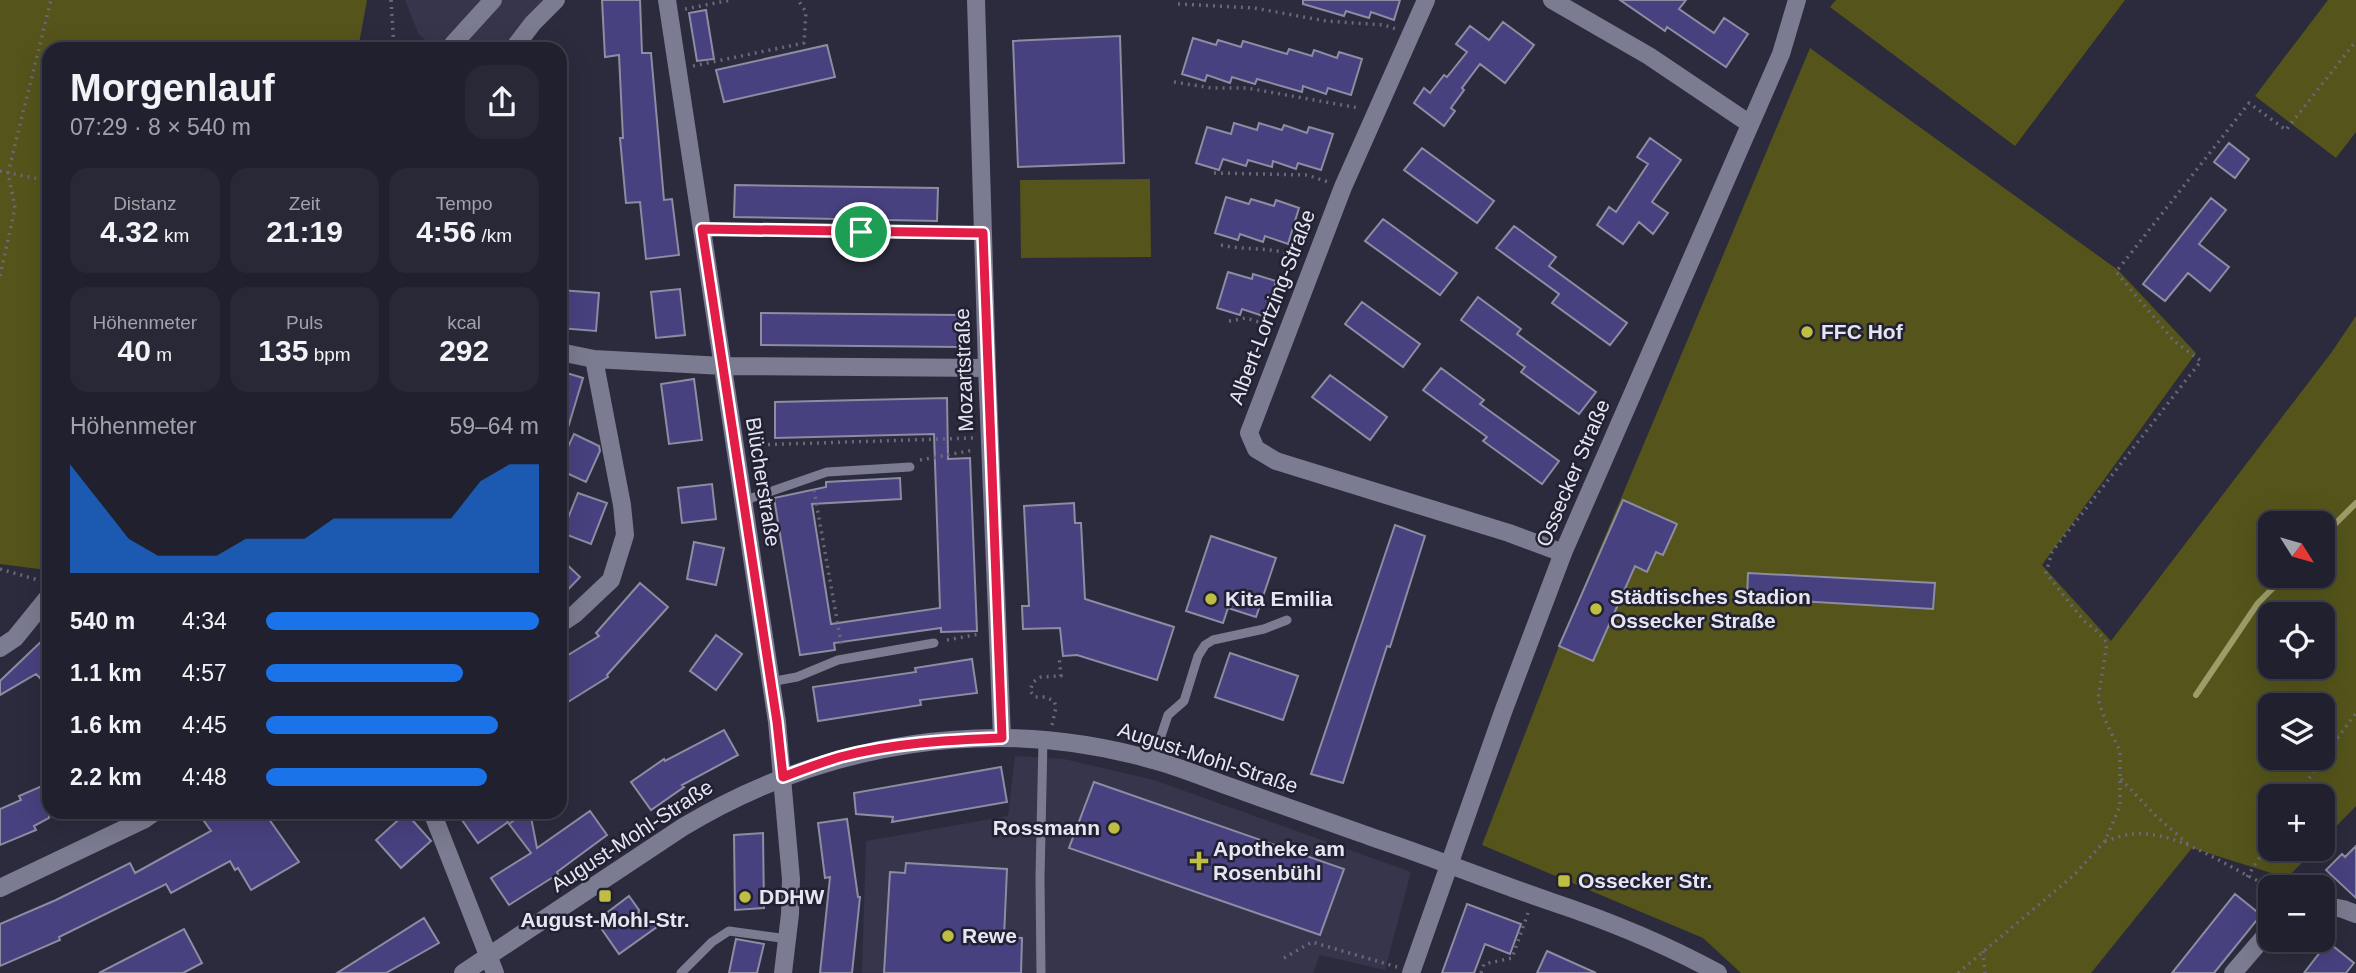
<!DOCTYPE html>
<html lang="de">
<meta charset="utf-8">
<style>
:root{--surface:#20202e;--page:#282836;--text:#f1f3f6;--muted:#a2a3aa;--line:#3d3e4a;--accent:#1a73e8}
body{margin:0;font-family:Arial,sans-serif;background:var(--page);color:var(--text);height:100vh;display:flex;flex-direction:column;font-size:26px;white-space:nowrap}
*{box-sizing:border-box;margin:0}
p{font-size:23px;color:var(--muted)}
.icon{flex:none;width:38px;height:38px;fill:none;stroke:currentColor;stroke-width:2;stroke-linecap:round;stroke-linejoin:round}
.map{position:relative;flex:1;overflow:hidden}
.details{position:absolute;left:42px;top:42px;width:525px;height:777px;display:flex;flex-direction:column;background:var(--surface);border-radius:21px;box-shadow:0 7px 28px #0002,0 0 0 2px var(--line)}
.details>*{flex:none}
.needle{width:46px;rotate:127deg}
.fabs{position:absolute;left:2258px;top:511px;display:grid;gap:14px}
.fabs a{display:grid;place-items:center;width:77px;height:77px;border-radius:14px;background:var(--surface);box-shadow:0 7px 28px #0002,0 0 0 2px var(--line);font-size:35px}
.pin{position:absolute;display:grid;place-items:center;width:60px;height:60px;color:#fff;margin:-30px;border:4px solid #fff;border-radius:50%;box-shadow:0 2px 7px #0007}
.round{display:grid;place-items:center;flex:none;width:74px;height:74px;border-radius:21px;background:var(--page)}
.headline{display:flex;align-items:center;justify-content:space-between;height:119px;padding:0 28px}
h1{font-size:38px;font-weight:600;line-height:52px}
.figures{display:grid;grid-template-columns:repeat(3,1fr);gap:10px;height:119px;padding:7px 28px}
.figures div{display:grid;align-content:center;border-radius:18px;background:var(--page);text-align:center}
.figures b{font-size:30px;font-weight:600}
.figures small{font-size:19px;font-weight:400}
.figures p{font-size:19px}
.chart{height:196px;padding:14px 28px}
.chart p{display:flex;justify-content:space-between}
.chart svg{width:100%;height:126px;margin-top:7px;fill:var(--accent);opacity:.7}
ul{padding:0 28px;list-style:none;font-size:23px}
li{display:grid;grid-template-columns:112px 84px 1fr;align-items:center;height:52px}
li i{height:18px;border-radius:9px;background:var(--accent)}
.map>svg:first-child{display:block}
.built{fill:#36354c}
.green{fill:#54541b;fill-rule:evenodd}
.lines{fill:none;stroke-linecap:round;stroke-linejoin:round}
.stream{stroke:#9d9d6a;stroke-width:6}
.building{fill:#47417f;stroke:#8c8ca2;stroke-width:2}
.path{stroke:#686878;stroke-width:3.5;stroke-dasharray:2 5;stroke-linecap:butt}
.lane{stroke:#7b7b91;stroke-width:9}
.street{stroke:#7b7b91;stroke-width:18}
.secondary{stroke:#7b7b91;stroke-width:18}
.route-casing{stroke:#fff;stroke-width:14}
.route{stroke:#e11d48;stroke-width:9}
.poi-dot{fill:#bebf42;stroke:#222133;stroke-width:2.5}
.labels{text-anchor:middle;stroke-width:5;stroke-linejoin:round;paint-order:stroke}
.street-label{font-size:21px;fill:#e6e6f2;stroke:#222133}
.poi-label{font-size:21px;font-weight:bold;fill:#e6e6f2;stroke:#222133;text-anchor:start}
</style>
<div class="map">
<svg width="2356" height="973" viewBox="0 0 2356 973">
<rect width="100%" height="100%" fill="#2b2b3d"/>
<path class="built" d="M405,0H544L500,49H436L419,35Z
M1015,756L1064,759L1154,780L1411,872L1385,970L1320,955L1313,973H862L866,841L1008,816Z"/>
<path class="green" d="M0,0H367L358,49H49V570H47L0,564Z
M1836,0H2125L2015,146L1830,7Z
M2328,0H2356V132L2336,158L2255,96Z
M1810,48L2118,270L2196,353L2042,565L2111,641L2331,353L2356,316V806L2322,841V796H2270V849H2315L2287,878L2192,848L2091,973H1741L1703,938L1482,845L1559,646ZM2270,523H2322V576H2270ZM2270,614H2322V667H2270ZM2270,705H2322V758H2270Z
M1150,179L1151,257L1021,258L1020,180Z"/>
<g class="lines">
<path class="stream" d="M2322,537L2356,503
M2196,695L2258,603L2285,576"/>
</g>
<path class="building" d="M602,0H640L642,53H651L664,200L672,199L679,255L646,259L640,202L626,203L620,138H623L619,55L605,57Z
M1303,0H1400L1394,20L1371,12L1369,18L1346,11L1344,16L1303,4Z
M1620,0H1686L1679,9L1714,33L1724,18L1748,34L1726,67L1667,27L1665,31Z
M706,10L714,59L697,61L689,13Z
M1503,22L1534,45L1505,83L1480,64L1462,88L1464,90L1451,108L1455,111L1444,126L1414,103L1424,88L1430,93L1444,75L1447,77L1467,52L1456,44L1470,26L1489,40Z
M1120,36L1124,163L1018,167L1013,41Z
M1193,38L1216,45L1218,40L1241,47L1243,41L1287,54L1289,49L1312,56L1314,50L1337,58L1339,52L1362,59L1351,95L1328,88L1326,94L1303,86L1302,92L1257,79L1255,84L1232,77L1230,83L1207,75L1205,81L1182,74Z
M827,45L835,77L724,102L716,70Z
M1234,123L1257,130L1259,123L1282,130L1284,125L1307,133L1309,127L1333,134L1321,170L1298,163L1296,169L1273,161L1272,167L1248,160L1246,166L1223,159L1219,170L1196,163L1207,127L1231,134Z
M1650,138L1681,160L1652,202L1668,213L1653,234L1639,222L1623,244L1597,225L1609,207L1616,212L1648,164L1637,157Z
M2229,143L2249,159L2235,178L2214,162Z
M1422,148L1494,201L1477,223L1404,170Z
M735,185L938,188L937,221L734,217Z
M1226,197L1249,204L1251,199L1274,206L1276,200L1299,208L1288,244L1265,236L1263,242L1240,234L1238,240L1215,233Z
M2211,198L2226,210L2199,244L2229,267L2210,291L2188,273L2165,301L2143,284Z
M1383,219L1457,273L1440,295L1365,241Z
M1514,226L1556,257L1549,266L1627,323L1610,345L1552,303L1559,294L1496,248Z
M1228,272L1252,279L1253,274L1276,281L1266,317L1242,309L1240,315L1217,308Z
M680,289L685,335L656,338L651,292Z
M560,290L599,293L596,331L560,328Z
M1478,297L1521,329L1517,334L1596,392L1579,414L1521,372L1525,367L1461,320Z
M1362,302L1420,344L1403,367L1345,324Z
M761,313L960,315V347L761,345Z
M1441,368L1484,400L1480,404L1559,461L1542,484L1483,441L1487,437L1423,390Z
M560,371L583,378L564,441H560Z
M1330,375L1387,417L1370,440L1312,397Z
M694,379L702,440L669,444L661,384Z
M947,398L948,459L970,458L977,631L941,632V628L834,643L835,650L800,655L774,498L826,487V482L900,478L901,499L812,504L831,624L940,608L934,434L775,438V402Z
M574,434L599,446L600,451L586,482L560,470V464Z
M712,484L716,519L682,523L678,488Z
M578,493L607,503L591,544L562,533Z
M1623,500L1677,524L1663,555L1656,552L1647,572L1635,566L1593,661L1559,646Z
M1074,503L1075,523H1081L1085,599L1174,627L1157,680L1077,655L1063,656L1060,628L1023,629L1022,606H1029L1024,506Z
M1395,525L1425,536L1390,647L1387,646L1343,783L1311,774Z
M1211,536L1276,558L1256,617L1228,608L1223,623L1186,611Z
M694,542L724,548L716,585L687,579Z
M560,558L580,577L560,598Z
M1748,573L1935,583L1933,609L1747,598Z
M640,583L668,607L607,675L608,677L560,707V660L599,636L596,633Z
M49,634V669L40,678L36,674L0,695V681Z
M716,635L742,654L716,690L690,671Z
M1230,653L1298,676L1283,720L1215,697Z
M972,659L977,693L920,700L921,705L818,721L813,687L916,672L915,668Z
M724,730L738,755L682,785L684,787L651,810L631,782L664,759L665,761Z
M1001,767L1007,802L892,822L893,817L856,814L854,793Z
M1094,782L1344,869L1320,935L1069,848Z
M49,783V818L34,826L36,830L0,845V809L21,800L19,796Z
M590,811L607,835L557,872L558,874L509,905L491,878L531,853L509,824L525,812H530L537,848Z
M218,812H264L299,862L251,890L238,868L235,870L230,861L171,893L166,884L59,937L60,940L0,966V924L56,900L130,863L135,873L211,831L204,821Z
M473,812H501L508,822L478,843L462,820Z
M406,813L431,841L401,868L376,840Z
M847,819L858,897H860L852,973H820L830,877L825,878L818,823Z
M763,833L764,908L735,910L734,835Z
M2356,846V898L2326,870L2342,854L2345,857Z
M906,863L1007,869L1004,937L1022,938L1021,973H884L890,872L905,873Z
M2235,894L2261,915L2214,973H2172Z
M629,896L639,910L638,920L661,924L619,954L596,921Z
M1467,904L1521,924L1510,954L1485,944L1474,973H1442Z
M424,918L439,943L386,973H337Z
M184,929L202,963L183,973H99Z
M736,939L764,944L757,973H729Z
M2328,942L2354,963L2346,973H2304Z
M1547,951L1596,973H1537Z"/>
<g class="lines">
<path class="path" d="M391,0L394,49
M1178,4L1254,8L1326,21L1384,25L1396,29
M685,9L731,0
M693,66L804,43L806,12L798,0
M1174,82L1212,88H1247L1359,108
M0,171L49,181
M1214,173L1307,175L1328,182
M719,230L848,231
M1221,245C1247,251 1274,246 1298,257
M0,276L15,208L8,173L51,0
M1229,321L1246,318L1272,326
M754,445L973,438
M920,460L974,450
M814,490L842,648
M0,569L38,580
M947,640L980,634
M1052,725L1056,707L1054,701L1045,697H1035L1030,691L1033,682L1041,677L1061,676L1059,656
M2121,779L2155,815L2188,844
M2298,796L2317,766L2356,713
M2105,841C2113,839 2123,835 2131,834C2178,829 2229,869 2271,887
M2247,877L2270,841
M1983,951L1985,973
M1284,958L1312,942L1397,967
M1481,973L1484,964L1512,958L1528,913
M1958,973L2075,874L2105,841L2120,806V751L2105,720L2098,699L2107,643L2098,632L2084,621L2046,573L2052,552L2201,361L2174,341L2116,272L2249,103L2286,130L2356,41"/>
<path class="lane" d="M861,232L983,233
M743,501L827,472L910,467
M770,682L797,677L838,660L934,643
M1153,760L1168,715L1184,701L1198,656L1205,645L1213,640L1264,629L1287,620
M681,973L712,942L729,931L788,939
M1041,973L1040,878L1043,740"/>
<path class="street" d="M667,0L777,722L791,879L790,914L783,973
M976,0L987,368L1002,738
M1426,0L1343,187L1249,433L1256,449L1276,461L1509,533L1563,553
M1552,0L1649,56L1750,124
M453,44L493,0
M513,49L533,23L556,0
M560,352L594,359L723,366L987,368
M560,624L575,614L611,580L625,535L622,505L594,359
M0,648L15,638L49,596
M432,812L495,973
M0,888L145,819L155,812
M2322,905L2343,909L2356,914
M2233,973L2270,930"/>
<path class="secondary" d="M463,973L683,827C824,742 994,714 1153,760C1180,767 1205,778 1231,787C1283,806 1335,824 1386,842C1442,861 1496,883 1552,902C1609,921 1665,944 1718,973
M1411,973L1503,712L1563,553L1781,54L1797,0"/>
</g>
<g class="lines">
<g class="route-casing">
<path id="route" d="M702,229L983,233L1002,738C948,740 893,743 840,757C820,763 801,770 783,777L777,722Z"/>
</g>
<use href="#route" class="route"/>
</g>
<g class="poi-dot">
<circle cx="1807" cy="332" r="7"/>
<circle cx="1211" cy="599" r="7"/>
<circle cx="1596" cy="609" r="7"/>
<circle cx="1114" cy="828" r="7"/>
<path d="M1195.5 850.5h7v7h7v7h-7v7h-7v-7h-7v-7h7z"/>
<rect x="1557" y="874" width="14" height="14" rx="3.5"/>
<rect x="598" y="889" width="14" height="14" rx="3.5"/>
<circle cx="745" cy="897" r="7"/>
<circle cx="948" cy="936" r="7"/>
</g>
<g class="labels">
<g class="street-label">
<text transform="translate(1272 307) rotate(-69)" y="7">Albert-Lortzing-Straße</text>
<text transform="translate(964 370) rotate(-92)" y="7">Mozartstraße</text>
<text transform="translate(1573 473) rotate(-67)" y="7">Ossecker Straße</text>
<text transform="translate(763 482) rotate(81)" y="7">Blücherstraße</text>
<text transform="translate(1208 758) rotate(18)" y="7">August-Mohl-Straße</text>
<text transform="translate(632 836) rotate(-33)" y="7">August-Mohl-Straße</text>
</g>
<g class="poi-label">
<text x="1821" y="339">FFC Hof</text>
<text x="1610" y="604">Städtisches Stadion<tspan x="1610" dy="24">Ossecker Straße</tspan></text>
<text x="1225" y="606">Kita Emilia</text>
<text x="1100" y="835" text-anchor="end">Rossmann</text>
<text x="1213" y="856">Apotheke am<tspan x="1213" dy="24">Rosenbühl</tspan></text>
<text x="1578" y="888">Ossecker Str.</text>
<text x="759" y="904">DDHW</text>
<text x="605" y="927" text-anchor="middle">August-Mohl-Str.</text>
<text x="962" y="943">Rewe</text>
</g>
</g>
</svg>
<div class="fabs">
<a><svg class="needle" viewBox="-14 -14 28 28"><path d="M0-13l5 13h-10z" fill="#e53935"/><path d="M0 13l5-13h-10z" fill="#a2a3aa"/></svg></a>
<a><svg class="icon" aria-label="locate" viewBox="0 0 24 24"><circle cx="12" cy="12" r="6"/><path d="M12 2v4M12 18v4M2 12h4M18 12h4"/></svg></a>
<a><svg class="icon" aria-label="layers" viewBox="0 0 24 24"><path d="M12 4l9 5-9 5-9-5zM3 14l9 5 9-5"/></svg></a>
<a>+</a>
<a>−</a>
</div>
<div class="pin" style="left:861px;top:232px;background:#1e9e55"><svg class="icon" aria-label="arrive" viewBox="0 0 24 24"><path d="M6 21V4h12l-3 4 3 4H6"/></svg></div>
<section class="details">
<div class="headline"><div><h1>Morgenlauf</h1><p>07:29 · 8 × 540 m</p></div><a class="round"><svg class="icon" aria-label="share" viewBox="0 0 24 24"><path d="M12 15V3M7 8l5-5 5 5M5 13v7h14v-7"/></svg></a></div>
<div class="figures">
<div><p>Distanz</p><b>4.32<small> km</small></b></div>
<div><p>Zeit</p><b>21:19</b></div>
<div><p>Tempo</p><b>4:56<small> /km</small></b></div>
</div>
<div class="figures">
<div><p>Höhenmeter</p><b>40<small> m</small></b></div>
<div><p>Puls</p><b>135<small> bpm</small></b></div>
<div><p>kcal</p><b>292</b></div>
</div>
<div class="chart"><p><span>Höhenmeter</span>59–64 m</p>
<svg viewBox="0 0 160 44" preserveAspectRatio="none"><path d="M0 44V6L10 19L20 32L30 38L40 38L50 38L60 32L70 32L80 32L90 25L100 25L110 25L120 25L130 25L140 12L150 6L160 6V44z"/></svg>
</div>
<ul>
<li><b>540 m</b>4:34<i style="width:100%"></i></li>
<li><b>1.1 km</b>4:57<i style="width:72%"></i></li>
<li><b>1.6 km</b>4:45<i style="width:85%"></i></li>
<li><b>2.2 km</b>4:48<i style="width:81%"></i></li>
</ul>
</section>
</div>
